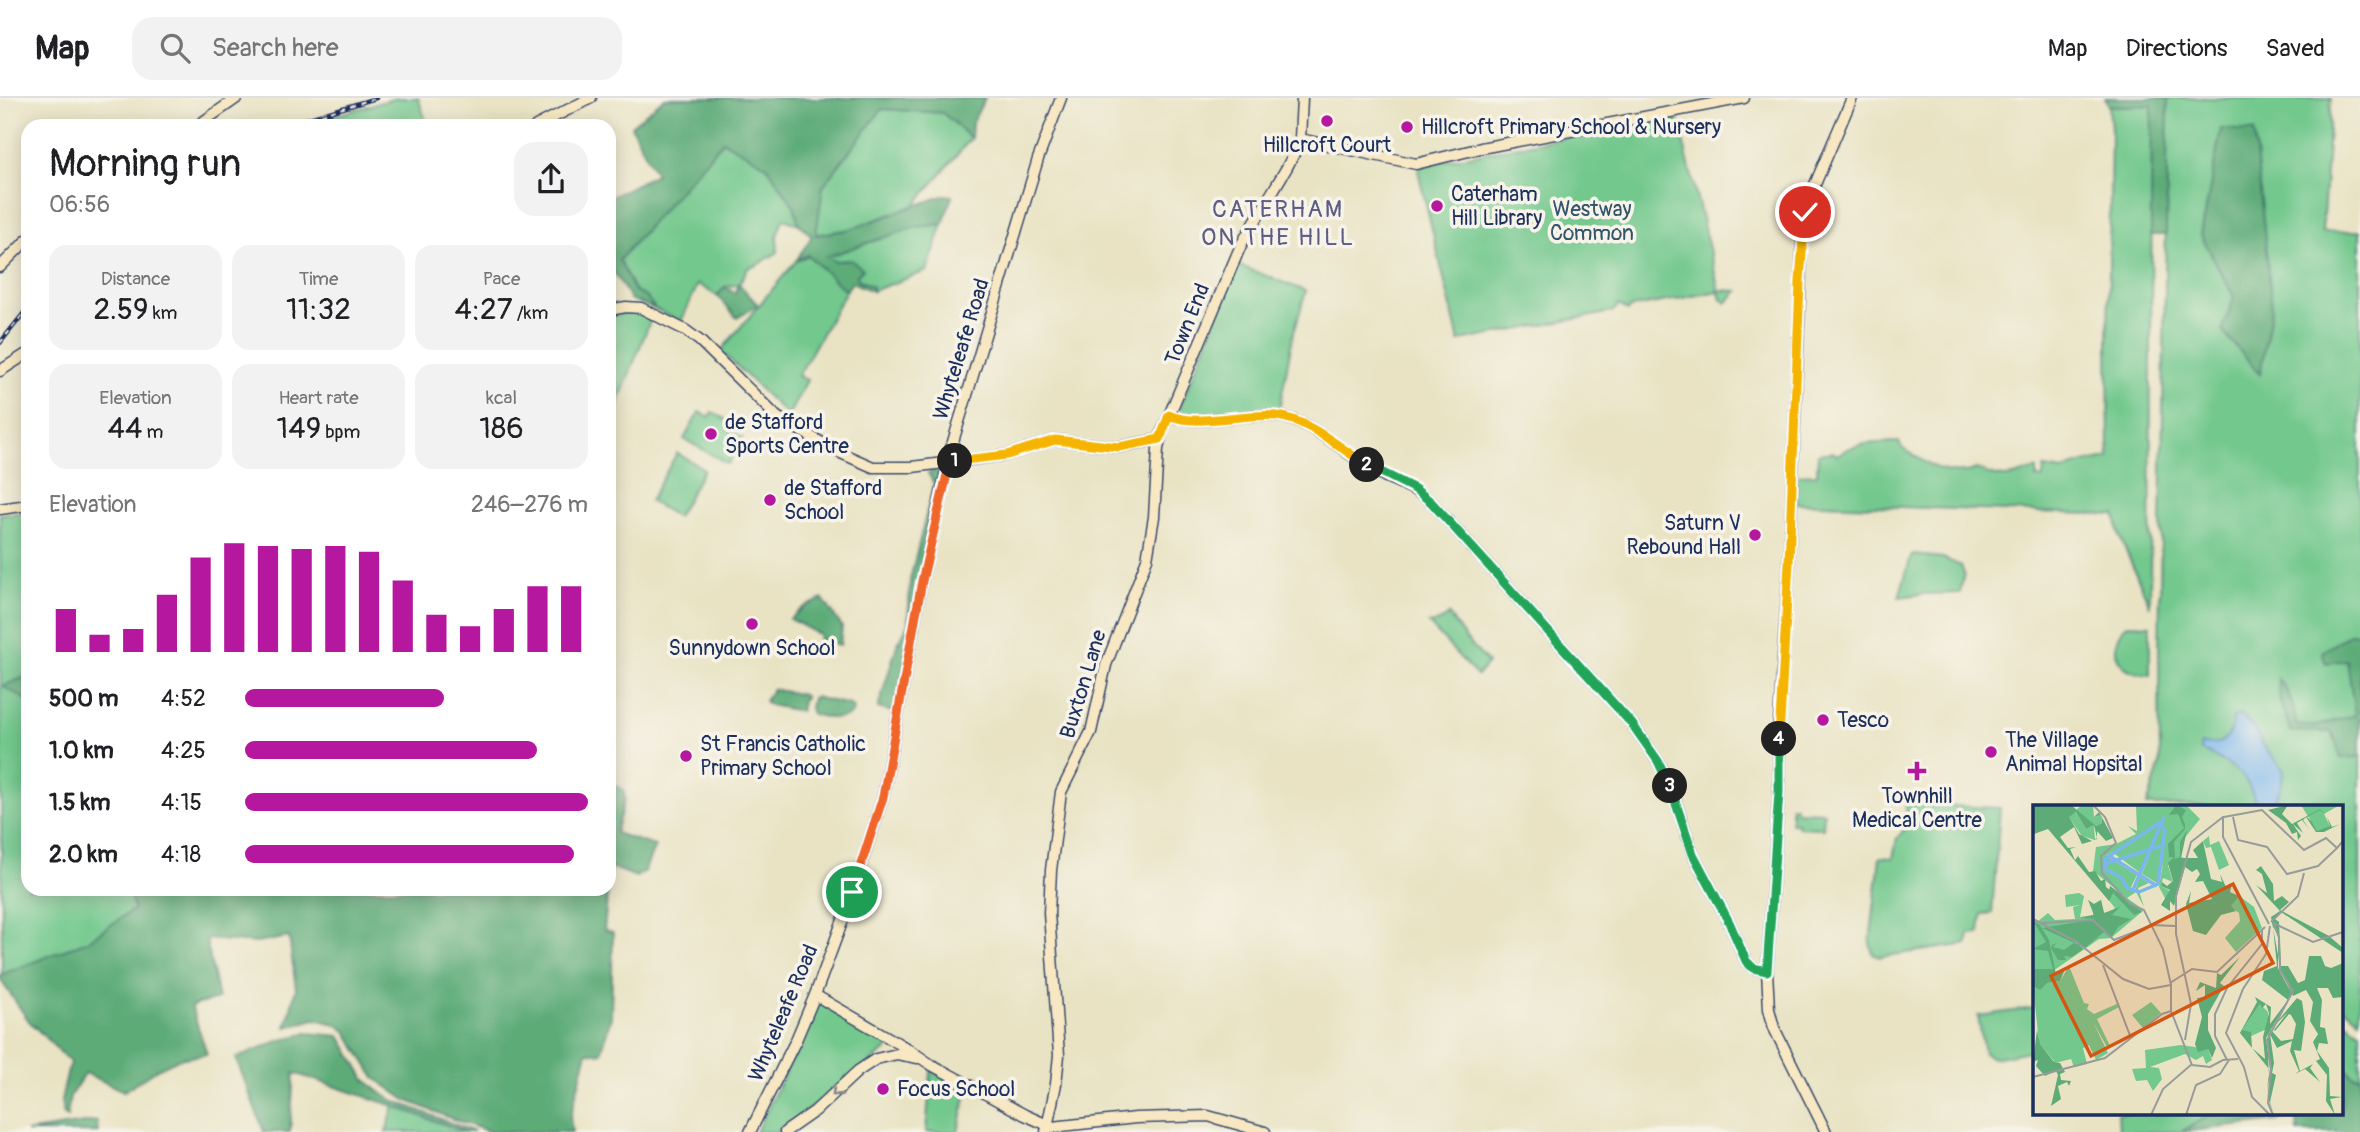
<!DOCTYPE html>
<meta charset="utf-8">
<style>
:root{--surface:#fff;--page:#f2f2f2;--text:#202124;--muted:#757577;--line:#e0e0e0;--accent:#b5179e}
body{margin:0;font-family:Pangolin,sans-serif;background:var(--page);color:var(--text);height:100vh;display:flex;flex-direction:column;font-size:26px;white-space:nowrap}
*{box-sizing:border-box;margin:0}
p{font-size:23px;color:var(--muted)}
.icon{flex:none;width:38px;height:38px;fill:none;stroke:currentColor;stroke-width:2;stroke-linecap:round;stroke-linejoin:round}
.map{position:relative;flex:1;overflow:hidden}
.sheet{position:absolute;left:21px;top:21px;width:595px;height:777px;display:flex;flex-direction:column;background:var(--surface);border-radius:21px;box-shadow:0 4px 18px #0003}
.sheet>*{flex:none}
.pin{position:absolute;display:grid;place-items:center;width:60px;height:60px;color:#fff;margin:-30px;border:4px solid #fff;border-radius:50%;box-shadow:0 2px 7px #0007}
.km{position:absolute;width:35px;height:35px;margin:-18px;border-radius:50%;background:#222;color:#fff;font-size:19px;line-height:35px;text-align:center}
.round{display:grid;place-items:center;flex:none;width:74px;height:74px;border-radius:21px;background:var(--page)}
.overview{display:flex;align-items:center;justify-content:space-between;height:119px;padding:0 28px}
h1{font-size:38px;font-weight:600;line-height:52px}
.metrics{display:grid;grid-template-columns:repeat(3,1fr);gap:10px;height:119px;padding:7px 28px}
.metrics div{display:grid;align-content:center;border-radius:18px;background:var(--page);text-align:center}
.metrics b{font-size:30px;font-weight:600}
.metrics small{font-size:19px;font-weight:400}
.metrics p{font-size:19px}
.chart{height:196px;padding:14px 28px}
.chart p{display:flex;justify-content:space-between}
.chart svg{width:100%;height:126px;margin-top:7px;stroke:var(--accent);stroke-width:6}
ul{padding:0 28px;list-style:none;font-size:23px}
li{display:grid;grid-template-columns:112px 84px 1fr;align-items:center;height:52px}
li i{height:18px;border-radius:9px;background:var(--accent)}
header{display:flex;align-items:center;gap:42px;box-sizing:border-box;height:98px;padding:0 35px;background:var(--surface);border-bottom:2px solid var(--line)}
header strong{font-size:33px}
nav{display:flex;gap:38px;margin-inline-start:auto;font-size:24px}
.search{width:490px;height:63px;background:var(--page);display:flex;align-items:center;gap:18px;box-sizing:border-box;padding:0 24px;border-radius:21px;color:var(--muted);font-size:26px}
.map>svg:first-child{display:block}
.green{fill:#72c88d;stroke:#467c76;stroke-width:2}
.forest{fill:#5dac78;stroke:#3c6e6b;stroke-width:2}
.water{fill:#7bb7ed;stroke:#4b73a6;stroke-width:2}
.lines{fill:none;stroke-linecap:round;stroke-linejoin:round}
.secondary-casing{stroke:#3a4a6d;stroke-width:13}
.secondary{stroke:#f7e8c3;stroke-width:10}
.rail-casing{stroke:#1b2f5e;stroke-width:4.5}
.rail{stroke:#f7f3e8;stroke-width:2;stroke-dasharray:5;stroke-linecap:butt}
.oneway{stroke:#898c90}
.split-1-casing{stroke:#fff;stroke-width:14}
.split-2-casing{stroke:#fff;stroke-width:14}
.split-3-casing{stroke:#fff;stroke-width:14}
.split-4-casing{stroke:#fff;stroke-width:14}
.split-5-casing{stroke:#fff;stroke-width:14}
.split-1{stroke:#f0652b;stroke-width:9}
.split-2{stroke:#f5b400;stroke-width:9}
.split-3{stroke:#22a559;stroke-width:9}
.split-4{stroke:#22a559;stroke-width:9}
.split-5{stroke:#f5b400;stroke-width:9}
.poi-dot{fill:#b5179e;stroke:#f7f3e8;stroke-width:2.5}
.labels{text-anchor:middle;stroke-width:7;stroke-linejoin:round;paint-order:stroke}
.poi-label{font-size:21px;fill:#1b2f5e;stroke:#f7f3e8;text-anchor:start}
.park-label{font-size:21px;fill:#31556a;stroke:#f7f3e8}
.street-label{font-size:21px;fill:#1b2f5e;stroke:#f7f3e8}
.quarter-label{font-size:24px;letter-spacing:2px;fill:#5c5c85;stroke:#f7f3e8}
.inset-river{fill:none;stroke:#7bb7ed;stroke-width:3.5}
.inset-road{fill:none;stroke:#979b9b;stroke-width:2}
.view{fill:#d45514;fill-opacity:0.15;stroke:#d45514;stroke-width:3.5}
.inset-edge{fill:none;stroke:#1b2f5e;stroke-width:3.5}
</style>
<header>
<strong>Map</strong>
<div class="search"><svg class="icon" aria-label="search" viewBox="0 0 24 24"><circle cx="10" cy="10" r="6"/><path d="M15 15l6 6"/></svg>Search here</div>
<nav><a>Map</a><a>Directions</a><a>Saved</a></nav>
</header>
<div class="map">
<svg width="2360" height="1034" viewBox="0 0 2360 1034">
<rect width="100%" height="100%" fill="#f7f3e8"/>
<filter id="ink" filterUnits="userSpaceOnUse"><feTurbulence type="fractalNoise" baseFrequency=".0143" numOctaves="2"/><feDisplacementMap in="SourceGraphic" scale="14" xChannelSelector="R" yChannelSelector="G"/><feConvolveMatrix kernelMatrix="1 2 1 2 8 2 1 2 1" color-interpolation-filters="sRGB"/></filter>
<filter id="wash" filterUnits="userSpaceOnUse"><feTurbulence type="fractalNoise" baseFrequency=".00686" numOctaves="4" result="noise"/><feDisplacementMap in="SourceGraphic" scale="28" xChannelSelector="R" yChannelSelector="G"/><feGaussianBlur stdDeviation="1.57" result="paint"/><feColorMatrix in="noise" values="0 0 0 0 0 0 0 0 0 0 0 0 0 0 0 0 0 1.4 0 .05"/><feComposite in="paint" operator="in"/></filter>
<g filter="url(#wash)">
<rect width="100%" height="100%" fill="#e9e3c4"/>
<path class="green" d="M396,0H418L428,28H298Z
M2168,0H2331L2322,134L2360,133V921L2341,908V708H2147L2160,666L2159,558Z
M2152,7L2150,508L2119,437L2115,417L1796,405V377L1817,376L1818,356L1833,354L1837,357C1856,344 1876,345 1899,344C1902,354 1908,352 1915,358C1934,371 1954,380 1977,371C1990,378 2006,382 2021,376C2027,374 2030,372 2037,371V380H2043L2044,370L2063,373C2072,367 2097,362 2109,360L2108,243L2111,32L2109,8Z
M882,11L943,15L971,40L915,107L851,131L815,137L823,88Z
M1677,17L1719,192L1738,193L1726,205L1721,201L1719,193L1630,210L1628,213L1619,207L1612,214L1459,243L1418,73L1423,67Z
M723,43L766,67L794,108L799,126L783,121L777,138L778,154L757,167L748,170L739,186L725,189L717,198L698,186L681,224L655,211L647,200L634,192L619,162Z
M943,126L927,173L872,193V188C854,182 843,165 824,159L915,129Z
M808,157L846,193L798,278L807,282L788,318L722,254L723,250L796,163Z
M1238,167L1306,193L1293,237L1279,312L1245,311L1189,318L1184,317L1180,309Z
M624,214H641L652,218L609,328V217Z
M699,314L709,319L712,314L732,325L729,332L743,340L728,366L684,341Z
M677,355L704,371L677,419L650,403Z
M28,414V791H158L160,813L34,882L2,884L0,416Z
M1914,457L1943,460L1961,468L1964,475L1960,495L1923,496L1899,499L1911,459Z
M1449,517L1465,540L1488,565L1477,578L1429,526L1440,524Z
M2129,526L2150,527V577C2118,574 2106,555 2125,528Z
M1906,706L2000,710L1992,815L1982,816L1980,835L1969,836L1967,846L1879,859L1873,856L1870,845L1880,759L1893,760L1897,740L1905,731Z
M1791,708H1795L1796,713L1824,714L1823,730L1798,729L1797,725H1791Z
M817,902L888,943L889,947L888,951L778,1034H756L797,950Z
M2034,910V952L1993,960L1984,955L1978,918Z
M2341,921L2360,933V979L2353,978L2341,966Z
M931,972L968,991L958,1034H926Z
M394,1008L465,1034H386Z
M2118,1015H2213L2181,1034H2119Z"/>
<path class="forest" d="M665,0H985L972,25L971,40L943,15L882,11L823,88L816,137L851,131L945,97L952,98L943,126L915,129L826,159L835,163L851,162L863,171L856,178L860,184L872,188V193L852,184L846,193L808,157L796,163L812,138L799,126L794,108L766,67L723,43L619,162L634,192L647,200L655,211L631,202L609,166V100L656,76L631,28Z
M2105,0H2168L2166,137H2151L2152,7L2109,8Z
M2221,31L2254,33L2272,209L2260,276L2222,233L2234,199L2201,137Z
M739,186L758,207L737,220L717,198L725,189L735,195Z
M933,372L942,378L897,611L892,614L878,610L897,547L908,527L910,482L934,385L928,375Z
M823,501L842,529L840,547L819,542L820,537L790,521L804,509Z
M2351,535L2360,536V659L2341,660L2332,634L2291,633L2280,604L2278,581C2291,596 2294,608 2296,627L2316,628L2355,617L2347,562L2326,565L2322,554Z
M28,578V603L3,588Z
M772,591L803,597L805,599L802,603L800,613L770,607L765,603Z
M814,599L850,607L853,610L852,616C839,624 826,619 812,616L810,610L812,600Z
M609,684L623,692L625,700L615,735L655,748L644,774L636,779L611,769L609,783Z
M128,791H608L604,832L613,835L611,919L601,955L587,954L570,1020L572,1034H491L458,1023L406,1002L375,980L346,933L336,926L315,921L286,929L296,891L289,839L256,845L206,841L218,901L191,908L207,956L178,961L157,971L124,993L85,975L70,998L67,1019L64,1017L61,1002L70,964L29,923L2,884L0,877L87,843L134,811Z
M307,935L340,938L365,981L377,992L392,1002L474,1034H465L394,1008L294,975L290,1034H264L236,960L278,943Z
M2341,966L2353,978L2360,979V1034H2298L2297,1021L2181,1034L2213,1015H2341Z
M97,1023L98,1034H26Z"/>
<path class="water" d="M2241,617L2254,629L2262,646L2284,672L2281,688L2272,708H2256C2248,673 2231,666 2200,652L2201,646C2221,647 2233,643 2233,620Z"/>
</g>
<g filter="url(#ink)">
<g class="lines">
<g class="secondary-casing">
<path id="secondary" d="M197,28L237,0
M536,28L591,0
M1300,41L1416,66L1481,50L1744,0
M0,169L28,141
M609,212L626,209L641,210L685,232L700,243L777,319L836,353L873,369H912L1007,357L1055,342L1119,349L1160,341
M0,273L28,255
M1169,317C1196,330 1244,314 1276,318C1314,322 1350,361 1384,378C1401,386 1417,391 1431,404L1632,626L1658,663L1669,684L1693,756L1729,824L1746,863L1753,870L1767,873
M0,411L28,407
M815,897L908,951L930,966L1025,1017L1052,1029L1136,1020L1208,1018L1265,1034
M750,1034L796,942L815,897L847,811L883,699L922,483L952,347L1038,61L1061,0
M785,1034L815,1013L858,973L876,961L897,956L918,960
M1046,1034L1056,986L1059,957L1049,815L1051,772L1061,694L1091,634L1106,567L1147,461L1154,419L1158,351L1162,334L1241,147L1286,71L1297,50L1300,41L1302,0
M1826,1034L1774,930L1769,911L1767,873L1779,694V625L1789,465L1803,124L1807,105L1852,0"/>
</g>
<use href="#secondary" class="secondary"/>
<g class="rail-casing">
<path id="rail" d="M283,28L376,0
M0,245L28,210"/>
</g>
<use href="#rail" class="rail"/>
</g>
<defs><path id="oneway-chevron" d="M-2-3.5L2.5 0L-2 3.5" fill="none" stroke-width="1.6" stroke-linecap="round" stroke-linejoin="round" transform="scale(1.75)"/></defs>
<use class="oneway" href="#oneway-chevron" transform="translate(836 994) rotate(137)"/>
</g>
<g class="lines" filter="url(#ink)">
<g class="split-1-casing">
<path id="split-1" d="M852,794L883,699L922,483L950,364L955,363"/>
</g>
<g class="split-2-casing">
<path id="split-2" d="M955,363L1007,357L1055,342L1119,349L1160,341L1169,317C1195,330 1245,314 1277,318C1309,322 1340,350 1367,367"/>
</g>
<g class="split-3-casing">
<path id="split-3" d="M1367,367L1415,391L1431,404L1632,626L1658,663L1670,688"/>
</g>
<g class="split-4-casing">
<path id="split-4" d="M1670,688L1693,756L1729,824L1746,863L1753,870L1767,873L1779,694V641"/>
</g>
<g class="split-5-casing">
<path id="split-5" d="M1779,641L1789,465L1800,183L1805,114"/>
</g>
<use href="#split-1" class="split-1"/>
<use href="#split-2" class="split-2"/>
<use href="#split-3" class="split-3"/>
<use href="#split-4" class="split-4"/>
<use href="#split-5" class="split-5"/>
</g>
<g class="poi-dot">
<circle cx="1327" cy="23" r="7"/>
<circle cx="1407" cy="29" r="7"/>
<circle cx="1437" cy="108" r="7"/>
<circle cx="711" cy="336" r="7"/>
<circle cx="770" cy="402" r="7"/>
<circle cx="1755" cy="437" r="7"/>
<circle cx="752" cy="526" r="7"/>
<circle cx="1823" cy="622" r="7"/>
<circle cx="1991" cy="654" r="7"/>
<circle cx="686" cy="658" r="7"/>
<path d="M1913.5 662.5h7v7h7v7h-7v7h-7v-7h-7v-7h7z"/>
<circle cx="883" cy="991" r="7"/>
</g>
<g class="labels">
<g class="poi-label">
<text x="1421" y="36">Hillcroft Primary School &amp; Nursery</text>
<text x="1327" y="54" text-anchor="middle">Hillcroft Court</text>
<text x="1451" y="103">Caterham<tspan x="1451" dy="24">Hill Library</tspan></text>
<text x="725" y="331">de Stafford<tspan x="725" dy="24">Sports Centre</tspan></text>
<text x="784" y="397">de Stafford<tspan x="784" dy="24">School</tspan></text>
<text x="1741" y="432" text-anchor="end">Saturn V<tspan x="1741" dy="24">Rebound Hall</tspan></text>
<text x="752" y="557" text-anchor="middle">Sunnydown School</text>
<text x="1837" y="629">Tesco</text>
<text x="2005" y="649">The Village<tspan x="2005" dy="24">Animal Hopsital</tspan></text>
<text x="700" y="653">St Francis Catholic<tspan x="700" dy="24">Primary School</tspan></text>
<text x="1917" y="705" text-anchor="middle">Townhill<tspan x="1917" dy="24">Medical Centre</tspan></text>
<text x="897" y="998">Focus School</text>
</g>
<g class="park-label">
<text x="1592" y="118">Westway<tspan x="1592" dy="24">Common</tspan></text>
</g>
<g class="street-label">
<text transform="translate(1187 226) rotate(-68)" y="7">Town End</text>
<text transform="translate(961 251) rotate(-73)" y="7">Whyteleafe Road</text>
<text transform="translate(1083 586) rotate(-73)" y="7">Buxton Lane</text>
<text transform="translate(783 915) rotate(-67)" y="7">Whyteleafe Road</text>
</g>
<g class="quarter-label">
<text x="1278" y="119">CATERHAM<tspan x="1278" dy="28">ON THE HILL</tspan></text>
</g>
</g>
<g transform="translate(2033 707)">
<rect width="310" height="310" fill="#e9e3c4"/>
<path d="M49,0H60L61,12L68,10L69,18L61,22L62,35L49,31L35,11L43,7L53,24L60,20L43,5ZM103,0H153L167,14L149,36L148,52L154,54L135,60L140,77L130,73L128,81L137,86L133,95L126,82L130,59L124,78L109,69L132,11L106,67L79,47L73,51L104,70L97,84L102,86L107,72L116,78L105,83L111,102L103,87L94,93L60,66L63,42L83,39L103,29L95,21L104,26ZM268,0H305V1L291,9L297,21L289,26H284ZM176,31L177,40L186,36L196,60L186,65L178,42L173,43L170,36ZM77,81L111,105L78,133L66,134L20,166L0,165V114L4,117L15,108L22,115L42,114L40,102L47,100L33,102L32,90L46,88L51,91L47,112L60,110L61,99L68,95L71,108L77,107L82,103L74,93ZM205,90L221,102L229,123L203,147L192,133L207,116L206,108L195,100ZM36,161L51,198L56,199L54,204L61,209L86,198V202L64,214L77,241L74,242L60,217L75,248L63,255L56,240L50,243L54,259L41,262L38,254L22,258L16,266L21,256L6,238L0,180L27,176ZM118,197L128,208L110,223L99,210ZM227,199L235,207L236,223L216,232L217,227L208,226ZM148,240L175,244L179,255L173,259L170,251L163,255L152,249L117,262L126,263L129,274L120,286L114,275L103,276L99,264L113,263L112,245Z" fill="#72c88d"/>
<path d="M0,0H38L63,21L69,18L68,10L61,12L66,7L80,33L73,36L64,26V34L60,35L64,33L61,20L53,24L43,7L36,12L46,29L59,36L49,39L41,22L27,32L35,43L43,42L37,44L42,55L45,51L56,67L62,66L68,76L72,74L73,82L77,85V81L109,107L101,110L80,88L76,96L15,24L1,29L0,54ZM143,0L153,5L149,12L152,19V24L141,37L142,54L147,52V37L154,25L148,53H165L160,45L170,36L178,74L189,77L187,69L193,82L199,79L197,87L206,91L198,101L203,106L188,110L173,130L160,126L153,99L158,86L156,98L179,94L170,76L162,77L167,69L164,64L159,67L152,62L141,101L137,96V106L128,100L137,85L128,81L129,77L134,81L140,76L135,58L141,52H136L135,39L151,23L145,9L136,10ZM255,0L249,9L259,19L287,4L293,10L287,5L274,12L279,17L284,26L297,21L294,12L299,22L307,19L291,27H283L273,12L270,15L276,24L269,15L264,18L270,28L260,19L268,31L265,35L264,27L259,29L253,18L235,5ZM228,61L240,79L241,96L249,91L256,97L247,105L296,131L310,143V148L248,107L242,114L246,117L248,161H255L265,178L272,175L276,151H288L292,161L298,163L310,158V192L300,193L295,183H284L289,195L287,222L292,223L295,239L286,238L284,246L296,263L297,291L309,292L297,294L302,310L293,296L294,270L283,256L287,254L280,237L285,229L277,216L280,197L273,185L260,191L248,166L238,112L247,106L223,80L234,88L229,69L223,65ZM55,95L61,99L68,95L71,108L87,102L79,110L98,114L85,122L78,133L71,127L52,143L9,123L63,114L47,113L61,110ZM0,116L7,120L16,135L23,169L32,164L27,176L14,178L7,185L2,182L0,185V164H20L15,146L0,144L13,137ZM240,122L244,127L245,133V163L259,189L233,233L237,264L234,288L236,264L207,228L224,197L222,192L238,202L237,219L255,195L229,175L231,166L244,161ZM227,199L229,203L233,199L236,208L230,232L232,254L219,243L218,227L209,225ZM42,137L50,144L39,152L31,151L33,155H25L18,143L19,140L24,138L20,142L31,145ZM207,152L187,178L191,181L175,209V225L183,243L179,253L175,244L165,247L162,239L169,212L164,193L172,192V180L163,186L167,177L183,183L184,168L188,170ZM264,193L269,196L272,217L268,246L261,245L267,266L280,259L277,263L287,277L272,264L262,269L266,266L257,246L259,236L244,243L237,229L241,258L239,268L243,270L237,297L241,310L236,296L235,230L238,225L248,236L260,234L263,219L258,210L256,209L242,226L241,225L255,207L238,224ZM4,225L7,239L21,257L16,266L21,257L27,258L32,267L27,269L28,275L38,276L36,281L34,277L25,281L28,294L18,301L25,270L23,266L12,271L3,261L5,255L0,257Z" fill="#5dac78" fill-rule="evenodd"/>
<path class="inset-river" d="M126,18L132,25L125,79L106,87L94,83L88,72L73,65L72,54ZM75,50L124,81M71,59L128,41M100,85L131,12"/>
<path class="inset-road" d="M60,0L72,12L83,38L68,51L69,68L97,99L111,105L130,144L138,180M190,11V32L236,119M191,12L229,5L271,45L293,33L304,43L310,36M200,12L205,35L234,42L254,69L285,61L304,43M0,114L44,137L90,174L116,184L138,180V206L159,260L177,262L190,255L205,254M238,117L265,91L271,68M9,118L60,115L81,135L119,120M240,118L280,137L310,127M119,120L142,121M237,121L233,149L210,184L193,228L211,262L219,292L237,310M70,160L98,233M137,178L159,164L184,167L232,122M152,235L158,199L143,129V91L158,37L190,12M194,255L182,231V209L194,183L229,139V124M0,272L72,253L129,209L138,206M118,310L130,284L159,259M153,310L163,280L187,269L196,255M240,310L235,298L238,264L234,235L260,186L247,165L246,132L241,120"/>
<path class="view" d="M200,79L240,158L58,251L18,171Z"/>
<rect width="310" height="310" class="inset-edge"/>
</g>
</svg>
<div class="pin" style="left:852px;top:794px;background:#1e9e55"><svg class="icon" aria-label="arrive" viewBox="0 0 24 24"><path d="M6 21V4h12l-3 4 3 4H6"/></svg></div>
<div class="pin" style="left:1805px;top:114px;background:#d93025"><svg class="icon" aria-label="check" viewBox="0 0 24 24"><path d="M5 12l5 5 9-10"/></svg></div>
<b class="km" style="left:955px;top:363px">1</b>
<b class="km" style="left:1367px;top:367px">2</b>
<b class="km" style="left:1670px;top:688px">3</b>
<b class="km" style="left:1779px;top:641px">4</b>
<section class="sheet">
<div class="overview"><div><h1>Morning run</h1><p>06:56</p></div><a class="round"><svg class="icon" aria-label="share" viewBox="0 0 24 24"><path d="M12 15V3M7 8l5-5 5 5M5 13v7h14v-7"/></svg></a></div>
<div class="metrics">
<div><p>Distance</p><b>2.59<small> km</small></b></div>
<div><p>Time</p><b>11:32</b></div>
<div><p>Pace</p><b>4:27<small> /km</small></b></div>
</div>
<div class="metrics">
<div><p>Elevation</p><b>44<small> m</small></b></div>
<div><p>Heart rate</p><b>149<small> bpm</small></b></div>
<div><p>kcal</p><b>186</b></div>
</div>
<div class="chart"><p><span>Elevation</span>246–276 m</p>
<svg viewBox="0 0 160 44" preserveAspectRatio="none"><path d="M5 44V29M15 44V38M25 44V36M35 44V24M45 44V11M55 44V6M65 44V7M75 44V8M85 44V7M95 44V9M105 44V19M115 44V31M125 44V35M135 44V29M145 44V21M155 44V21"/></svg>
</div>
<ul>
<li><b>500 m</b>4:52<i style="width:58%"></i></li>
<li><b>1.0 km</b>4:25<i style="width:85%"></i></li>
<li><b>1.5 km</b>4:15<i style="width:100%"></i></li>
<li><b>2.0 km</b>4:18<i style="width:96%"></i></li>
</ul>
</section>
</div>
